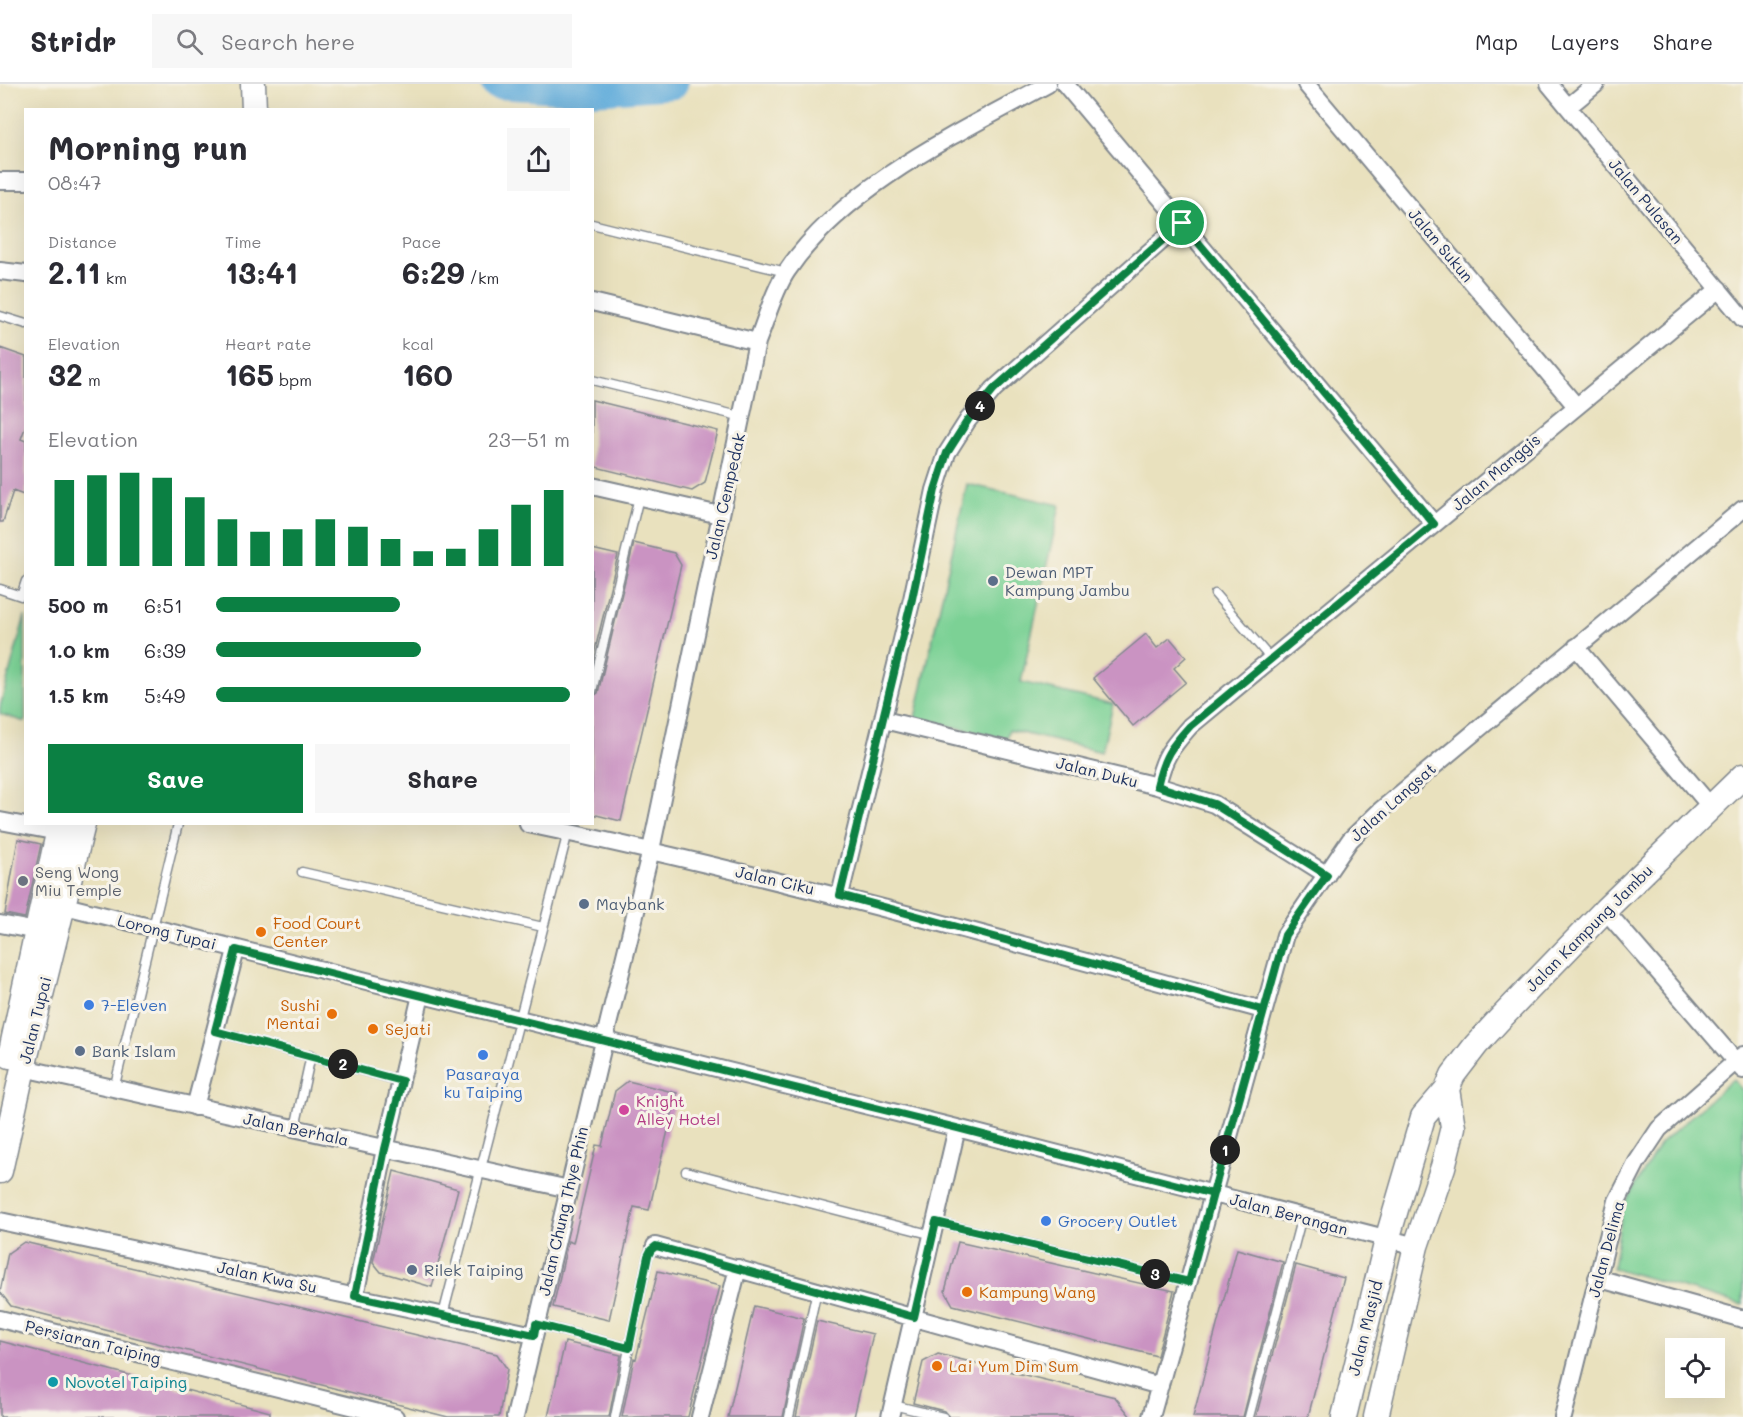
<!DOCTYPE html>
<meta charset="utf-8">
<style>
:root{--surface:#fff;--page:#f7f7f7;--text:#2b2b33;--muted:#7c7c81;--line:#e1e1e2;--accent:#0b8043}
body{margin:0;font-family:Mali,sans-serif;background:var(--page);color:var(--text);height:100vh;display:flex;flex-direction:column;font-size:22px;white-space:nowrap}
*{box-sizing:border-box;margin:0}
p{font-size:20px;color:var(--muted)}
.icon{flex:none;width:33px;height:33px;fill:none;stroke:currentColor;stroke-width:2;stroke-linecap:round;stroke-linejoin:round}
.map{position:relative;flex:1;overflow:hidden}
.panel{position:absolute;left:24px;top:24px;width:570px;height:717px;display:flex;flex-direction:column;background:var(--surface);border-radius:0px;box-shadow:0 6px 24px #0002}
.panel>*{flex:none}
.fabs{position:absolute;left:1665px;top:1254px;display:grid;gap:12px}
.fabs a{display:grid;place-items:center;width:60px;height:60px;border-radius:0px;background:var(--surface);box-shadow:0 6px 24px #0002;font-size:30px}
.pin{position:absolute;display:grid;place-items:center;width:51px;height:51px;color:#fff;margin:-26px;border:3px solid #fff;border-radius:50%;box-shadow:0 2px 6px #0007}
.km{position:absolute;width:30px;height:30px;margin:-15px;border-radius:50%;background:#222;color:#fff;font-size:16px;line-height:30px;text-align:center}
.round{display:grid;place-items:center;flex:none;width:63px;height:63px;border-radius:0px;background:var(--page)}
.summary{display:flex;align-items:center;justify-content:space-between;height:102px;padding:0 24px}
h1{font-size:33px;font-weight:700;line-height:45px}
.figures{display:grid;grid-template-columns:repeat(3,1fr);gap:9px;height:102px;padding:6px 24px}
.figures div{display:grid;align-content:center}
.figures b{font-size:30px;font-weight:700}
.figures small{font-size:16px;font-weight:400}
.figures p{font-size:16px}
.chart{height:168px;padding:12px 24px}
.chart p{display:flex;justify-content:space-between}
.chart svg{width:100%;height:108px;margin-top:6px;stroke:var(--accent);stroke-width:6}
.cta{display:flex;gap:12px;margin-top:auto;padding:12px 24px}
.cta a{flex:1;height:69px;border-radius:0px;background:var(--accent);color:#fff;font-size:24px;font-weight:700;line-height:69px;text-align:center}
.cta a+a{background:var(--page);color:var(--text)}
ul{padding:0 24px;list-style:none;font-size:20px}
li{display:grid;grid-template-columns:96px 72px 1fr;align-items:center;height:45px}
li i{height:15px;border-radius:8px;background:var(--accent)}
header{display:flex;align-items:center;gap:36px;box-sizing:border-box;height:84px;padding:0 30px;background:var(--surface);border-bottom:2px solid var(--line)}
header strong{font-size:28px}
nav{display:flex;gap:33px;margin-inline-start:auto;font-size:21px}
.search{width:420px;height:54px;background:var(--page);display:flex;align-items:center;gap:15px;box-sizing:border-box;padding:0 21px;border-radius:0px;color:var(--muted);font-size:22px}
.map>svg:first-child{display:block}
.green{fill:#7bd195;stroke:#4b807a;stroke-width:1.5}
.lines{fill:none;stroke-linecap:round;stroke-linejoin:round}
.river{stroke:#63addb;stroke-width:30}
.building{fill:#ca93c2}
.service-casing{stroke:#82888e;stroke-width:11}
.minor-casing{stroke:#82888e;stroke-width:20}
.secondary-casing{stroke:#82888e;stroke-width:27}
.service{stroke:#fff;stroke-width:8}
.minor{stroke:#fff;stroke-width:16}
.secondary{stroke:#fff;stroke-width:24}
.route-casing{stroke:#fff;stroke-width:12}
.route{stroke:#0b8043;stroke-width:8}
.service-dot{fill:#5c6f8a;stroke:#f7f3e8;stroke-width:2}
.worship-dot{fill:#6b7280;stroke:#f7f3e8;stroke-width:2}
.food-dot{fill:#e8710a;stroke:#f7f3e8;stroke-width:2}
.shop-dot{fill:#3f7fe0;stroke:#f7f3e8;stroke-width:2}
.hotel-dot{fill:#d1479c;stroke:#f7f3e8;stroke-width:2}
.culture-dot{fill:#0f9aa8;stroke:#f7f3e8;stroke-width:2}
.labels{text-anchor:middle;stroke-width:6;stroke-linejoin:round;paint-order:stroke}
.street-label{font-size:16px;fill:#1b2f5e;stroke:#f7f3e8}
.service-label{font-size:16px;fill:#4e5e75;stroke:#f7f3e8;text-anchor:start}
.worship-label{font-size:16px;fill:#5b616d;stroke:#f7f3e8;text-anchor:start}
.food-label{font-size:16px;fill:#c56008;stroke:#f7f3e8;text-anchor:start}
.shop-label{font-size:16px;fill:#366cbe;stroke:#f7f3e8;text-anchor:start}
.hotel-label{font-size:16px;fill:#b23c85;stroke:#f7f3e8;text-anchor:start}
.culture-label{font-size:16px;fill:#0d838f;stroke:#f7f3e8;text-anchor:start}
</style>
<header>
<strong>Stridr</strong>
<div class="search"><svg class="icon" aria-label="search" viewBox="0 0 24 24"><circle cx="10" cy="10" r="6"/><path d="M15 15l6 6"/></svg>Search here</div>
<nav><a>Map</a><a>Layers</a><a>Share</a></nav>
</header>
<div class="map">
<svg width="1743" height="1333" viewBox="0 0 1743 1333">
<rect width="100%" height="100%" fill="#f7f3e8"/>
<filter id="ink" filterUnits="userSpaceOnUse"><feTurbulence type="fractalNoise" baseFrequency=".0167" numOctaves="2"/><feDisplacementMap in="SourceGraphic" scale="12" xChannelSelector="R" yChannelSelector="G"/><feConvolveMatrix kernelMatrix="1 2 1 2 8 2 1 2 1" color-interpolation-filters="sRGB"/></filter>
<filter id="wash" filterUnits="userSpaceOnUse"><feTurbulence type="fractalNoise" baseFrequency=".008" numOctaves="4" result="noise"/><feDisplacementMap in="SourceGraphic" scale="24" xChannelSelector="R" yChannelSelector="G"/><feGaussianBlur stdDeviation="1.35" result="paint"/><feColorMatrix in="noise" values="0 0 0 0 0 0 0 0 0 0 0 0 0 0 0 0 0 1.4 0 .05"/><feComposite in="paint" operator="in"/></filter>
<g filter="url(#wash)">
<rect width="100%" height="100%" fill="#e9e1be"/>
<path class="green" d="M967,400L1060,421L1021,598L1113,620L1102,668L1009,646L1007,655L915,634Z
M25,532V638L0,630V623Z
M1733,995L1743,1007V1221L1613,1184L1623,1122L1660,1060Z"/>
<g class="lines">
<path class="river" d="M496,0L592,6L673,0"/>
</g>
<g id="blocks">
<path class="building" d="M0,264L26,273V341L21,355L26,357V412L13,407L3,438H0Z
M592,316L718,347L705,399L692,407L592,382Z
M634,459L674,469L681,481L621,737L592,730V613L598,609Z
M592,465L618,471L592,578Z
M1146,550L1157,564L1170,554L1186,573L1174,584L1186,598L1133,642L1093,594Z
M18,755L41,760L25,834L5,830Z
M628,997L677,1009L649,1126L634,1123L609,1236L553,1223L568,1157L573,1159L596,1061L602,1062L615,1007Z
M394,1087L458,1105L432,1203L381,1188L373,1178Z
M24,1158L497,1270L507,1285L499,1333H448L11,1222L0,1208L8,1169Z
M958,1158L1174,1207L1157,1272L953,1221L945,1207Z
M1237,1165L1283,1178L1243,1333H1193Z
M1296,1181L1344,1194L1308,1333H1256Z
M658,1187L720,1202L688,1333H622L634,1274L636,1275Z
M754,1222L804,1234L783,1333H728Z
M817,1237L873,1250L854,1333H796Z
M0,1257L270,1328V1333H0Z
M565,1258L621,1271L609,1333H548Z
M938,1270L1115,1313L1131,1333H949L944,1327L913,1319L923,1278Z"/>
</g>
</g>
<g filter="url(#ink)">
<use href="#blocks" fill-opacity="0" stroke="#82888e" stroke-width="1.5"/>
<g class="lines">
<g class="service-casing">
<path id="service" d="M592,140L786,188
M0,232L26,240
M592,296L743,333
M0,505L21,512L26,497
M1215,510L1271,575
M592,607L639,413
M302,788L543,843
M215,947L401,997
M114,1005L178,740
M295,1044L311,971
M686,1087L933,1151
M936,1138L1189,1198
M443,1231L568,748
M536,1240L629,1264
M893,1321L943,1333
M615,1333L648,1172L651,1165L655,1162
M789,1333L817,1206
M1249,1333L1302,1132"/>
</g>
<g class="minor-casing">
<path id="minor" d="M1065,0L1434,440
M1306,0L1576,322
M1549,0L1743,235
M1568,23L1596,0
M0,97H26
M0,187L26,190
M592,218L757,258
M592,402L720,431
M1576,563L1711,723
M884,636L1157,702L1214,720L1327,791
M1157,702C1164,672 1170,665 1190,642L1719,205
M0,737L58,748
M528,740C776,792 1019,860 1263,926
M840,811L912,515L935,406L947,369L968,336L994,305L1182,139
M53,819L957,1044L1416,1162
M1605,826L1743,986
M0,840L37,847
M23,984L569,1105
M195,1023L236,866
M0,1137L534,1251
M655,1162L1160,1302
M1597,1194L1743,1235
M355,1212L385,1065L421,911
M0,1235L395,1333
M515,1333L604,957L651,766L757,258C766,236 774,206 787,187C844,102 960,48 1048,0
M700,1333L738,1184
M890,1333L957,1044
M1151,1333L1285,851L1350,756L1381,726L1743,425
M1563,1333L1617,1117L1637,1078L1659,1045L1743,971"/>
</g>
<g class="secondary-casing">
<path id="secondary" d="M253,0L254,26
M10,972L60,740
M0,1087L23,984L83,740
M1344,1333L1387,1156L1423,1033L1447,1005L1453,991L1476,961L1498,937L1605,826L1743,692
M1376,1333L1416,1162L1443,1083L1453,1043L1447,1005"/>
</g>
<use href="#service" class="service"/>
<use href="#minor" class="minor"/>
<use href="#secondary" class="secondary"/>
</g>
</g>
<g class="lines" filter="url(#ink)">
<g class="route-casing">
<path id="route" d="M1182,139L1434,440L1190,642C1170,664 1164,672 1157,702L1214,720L1327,791L1285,851L1213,1110L957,1044L236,866L215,947L402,997L385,1065L355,1212L534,1251L536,1240L629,1264L648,1172L651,1166L656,1162L914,1233L936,1138L1189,1198L1263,926L840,811L912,515L935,406L947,369L968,336L994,305L1182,139"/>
</g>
<use href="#route" class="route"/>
</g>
<g class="service-dot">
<circle cx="993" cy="497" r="6"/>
<circle cx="584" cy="820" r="6"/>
<circle cx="80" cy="967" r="6"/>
<circle cx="412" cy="1186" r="6"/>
</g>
<circle class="worship-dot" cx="23" cy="797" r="6"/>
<g class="food-dot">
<circle cx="261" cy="848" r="6"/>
<circle cx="332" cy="930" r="6"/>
<circle cx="373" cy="945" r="6"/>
<circle cx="967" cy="1208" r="6"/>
<circle cx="937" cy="1282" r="6"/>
</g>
<g class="shop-dot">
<circle cx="89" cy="921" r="6"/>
<circle cx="483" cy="971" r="6"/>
<circle cx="1046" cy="1137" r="6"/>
</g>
<circle class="hotel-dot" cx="624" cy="1026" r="6"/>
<circle class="culture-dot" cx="53" cy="1298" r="6"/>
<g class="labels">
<g class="street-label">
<text transform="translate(1646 117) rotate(50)" y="6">Jalan Pulasan</text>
<text transform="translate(1441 161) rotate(50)" y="6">Jalan Sukun</text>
<text transform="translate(1496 388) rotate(-40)" y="6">Jalan Manggis</text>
<text transform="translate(725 412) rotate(-77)" y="6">Jalan Cempedak</text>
<text transform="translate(1097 688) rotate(14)" y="6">Jalan Duku</text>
<text transform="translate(1393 718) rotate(-42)" y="6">Jalan Langsat</text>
<text transform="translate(775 796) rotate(13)" y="6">Jalan Ciku</text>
<text transform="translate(1589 844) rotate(-45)" y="6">Jalan Kampung Jambu</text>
<text transform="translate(167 848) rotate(14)" y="6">Lorong Tupai</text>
<text transform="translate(35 936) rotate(-76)" y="6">Jalan Tupai</text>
<text transform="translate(296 1045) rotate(12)" y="6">Jalan Berhala</text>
<text transform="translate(563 1127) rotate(-77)" y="6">Jalan Chung Thye Phin</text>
<text transform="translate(1289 1130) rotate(15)" y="6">Jalan Berangan</text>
<text transform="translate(1606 1165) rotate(-75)" y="6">Jalan Delima</text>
<text transform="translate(267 1193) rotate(12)" y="6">Jalan Kwa Su</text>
<text transform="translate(1365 1244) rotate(-76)" y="6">Jalan Masjid</text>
<text transform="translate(93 1258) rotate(14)" y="6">Persiaran Taiping</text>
</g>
<g class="service-label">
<text x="1005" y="494">Dewan MPT<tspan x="1005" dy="18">Kampung Jambu</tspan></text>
<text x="596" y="826">Maybank</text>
<text x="92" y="973">Bank Islam</text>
<text x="424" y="1192">Rilek Taiping</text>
</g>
<g class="worship-label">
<text x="35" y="794">Seng Wong<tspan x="35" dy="18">Miu Temple</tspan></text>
</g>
<g class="food-label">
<text x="273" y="845">Food Court<tspan x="273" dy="18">Center</tspan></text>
<text x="320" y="927" text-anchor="end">Sushi<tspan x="320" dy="18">Mentai</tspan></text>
<text x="385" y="951">Sejati</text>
<text x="979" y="1214">Kampung Wang</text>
<text x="949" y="1288">Lai Yum Dim Sum</text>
</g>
<g class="shop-label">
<text x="101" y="927">7-Eleven</text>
<text x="483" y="996" text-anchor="middle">Pasaraya<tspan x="483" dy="18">ku Taiping</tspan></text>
<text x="1058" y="1143">Grocery Outlet</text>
</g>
<g class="hotel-label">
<text x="636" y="1023">Knight<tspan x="636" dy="18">Alley Hotel</tspan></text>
</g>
<g class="culture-label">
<text x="65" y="1304">Novotel Taiping</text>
</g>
</g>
</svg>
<div class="fabs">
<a><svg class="icon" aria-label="locate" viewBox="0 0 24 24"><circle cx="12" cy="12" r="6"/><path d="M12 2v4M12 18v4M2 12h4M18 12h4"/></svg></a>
</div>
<div class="pin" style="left:1182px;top:139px;background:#1e9e55"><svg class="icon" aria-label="arrive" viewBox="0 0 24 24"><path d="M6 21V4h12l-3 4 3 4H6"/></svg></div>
<b class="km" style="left:1225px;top:1066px">1</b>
<b class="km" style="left:343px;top:980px">2</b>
<b class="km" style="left:1155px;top:1190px">3</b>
<b class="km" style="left:980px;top:322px">4</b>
<section class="panel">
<div class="summary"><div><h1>Morning run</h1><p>08:47</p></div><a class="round"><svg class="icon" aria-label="share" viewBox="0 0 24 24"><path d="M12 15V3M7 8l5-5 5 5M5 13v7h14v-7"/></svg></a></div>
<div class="figures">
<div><p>Distance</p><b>2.11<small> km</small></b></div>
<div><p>Time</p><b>13:41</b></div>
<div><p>Pace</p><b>6:29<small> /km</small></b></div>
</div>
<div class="figures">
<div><p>Elevation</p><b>32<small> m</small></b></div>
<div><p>Heart rate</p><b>165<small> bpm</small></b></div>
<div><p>kcal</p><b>160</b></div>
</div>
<div class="chart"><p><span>Elevation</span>23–51 m</p>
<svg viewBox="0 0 160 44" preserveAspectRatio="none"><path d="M5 44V9M15 44V7M25 44V6M35 44V8M45 44V16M55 44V25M65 44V30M75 44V29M85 44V25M95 44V28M105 44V33M115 44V38M125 44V37M135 44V29M145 44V19M155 44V13"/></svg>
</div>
<ul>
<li><b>500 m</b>6:51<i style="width:52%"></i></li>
<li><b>1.0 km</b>6:39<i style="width:58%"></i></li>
<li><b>1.5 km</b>5:49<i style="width:100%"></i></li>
</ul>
<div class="cta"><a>Save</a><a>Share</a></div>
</section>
</div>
